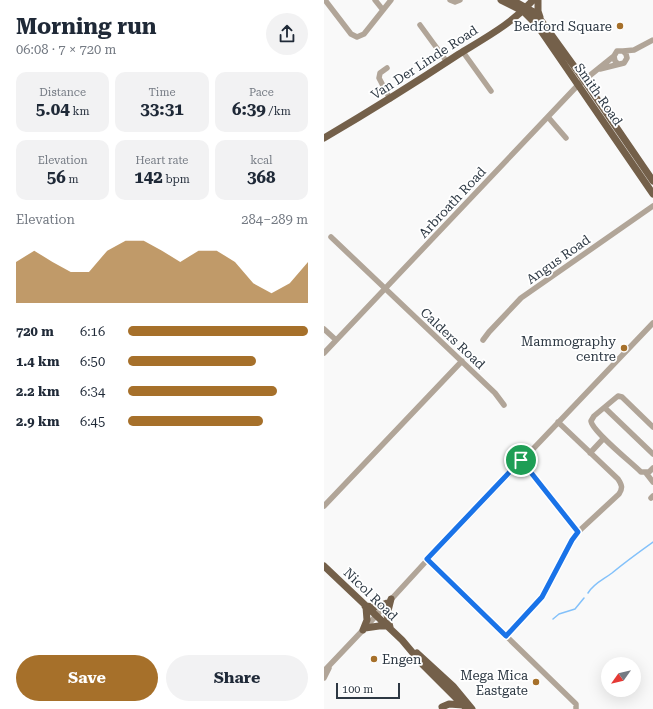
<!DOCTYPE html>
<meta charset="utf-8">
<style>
:root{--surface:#fff;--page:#f2f2f3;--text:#1f2937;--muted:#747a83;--accent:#a6702a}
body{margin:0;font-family:"Roboto Serif",serif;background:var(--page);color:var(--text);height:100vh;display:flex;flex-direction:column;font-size:15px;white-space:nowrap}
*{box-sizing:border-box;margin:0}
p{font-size:13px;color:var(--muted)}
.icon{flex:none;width:22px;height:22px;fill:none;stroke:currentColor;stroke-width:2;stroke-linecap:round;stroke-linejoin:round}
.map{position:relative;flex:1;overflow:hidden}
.details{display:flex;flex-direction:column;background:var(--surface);width:324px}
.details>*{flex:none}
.needle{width:26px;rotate:236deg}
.buttons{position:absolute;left:277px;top:657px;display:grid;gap:8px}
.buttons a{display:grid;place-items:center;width:40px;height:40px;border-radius:50%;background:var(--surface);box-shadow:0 4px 16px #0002;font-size:20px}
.scale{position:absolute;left:12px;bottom:10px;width:64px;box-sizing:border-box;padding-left:4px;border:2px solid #2d3843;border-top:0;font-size:11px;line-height:14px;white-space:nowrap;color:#2d3843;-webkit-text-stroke:3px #fff;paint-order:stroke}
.pin{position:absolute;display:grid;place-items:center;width:34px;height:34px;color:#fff;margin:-17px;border:2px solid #fff;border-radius:50%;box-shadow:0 1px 4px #0007}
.round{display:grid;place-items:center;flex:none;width:42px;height:42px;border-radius:21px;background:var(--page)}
.head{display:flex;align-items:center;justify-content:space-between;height:68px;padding:0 16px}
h1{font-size:22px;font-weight:700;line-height:30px}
.metrics{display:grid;grid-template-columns:repeat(3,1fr);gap:6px;height:68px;padding:4px 16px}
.metrics div{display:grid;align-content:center;border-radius:10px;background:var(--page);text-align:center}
.metrics b{font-size:17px;font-weight:700}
.metrics small{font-size:11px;font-weight:400}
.metrics p{font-size:11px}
.chart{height:112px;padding:8px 16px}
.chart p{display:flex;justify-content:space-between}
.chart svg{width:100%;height:72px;margin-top:4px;fill:var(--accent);opacity:.7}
.action{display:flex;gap:8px;margin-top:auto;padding:8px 16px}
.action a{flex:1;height:46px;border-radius:24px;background:var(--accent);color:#fff;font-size:16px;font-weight:700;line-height:46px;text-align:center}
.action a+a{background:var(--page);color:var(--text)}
ul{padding:0 16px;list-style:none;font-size:13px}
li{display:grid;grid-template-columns:64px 48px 1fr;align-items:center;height:30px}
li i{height:10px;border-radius:5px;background:var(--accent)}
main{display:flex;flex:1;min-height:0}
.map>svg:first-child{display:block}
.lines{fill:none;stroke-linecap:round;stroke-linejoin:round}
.stream{stroke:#83c1fa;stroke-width:1.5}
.minor{stroke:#b1a598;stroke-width:5.5}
.major{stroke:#74604a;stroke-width:7}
.route-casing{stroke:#fff;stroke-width:8}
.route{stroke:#1a73e8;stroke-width:5}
.poi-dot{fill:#a6702a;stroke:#fff;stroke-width:1.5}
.labels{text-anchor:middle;stroke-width:3.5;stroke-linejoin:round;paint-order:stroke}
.poi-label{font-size:13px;fill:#2d3843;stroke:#fff;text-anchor:end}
.street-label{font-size:13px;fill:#2d3843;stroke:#fff}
</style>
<main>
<section class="details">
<div class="head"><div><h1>Morning run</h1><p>06:08 · 7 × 720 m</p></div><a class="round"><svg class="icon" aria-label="share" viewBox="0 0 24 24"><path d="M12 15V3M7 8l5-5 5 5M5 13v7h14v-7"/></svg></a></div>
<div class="metrics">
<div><p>Distance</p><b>5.04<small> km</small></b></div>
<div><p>Time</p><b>33:31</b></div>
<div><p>Pace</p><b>6:39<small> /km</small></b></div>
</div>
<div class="metrics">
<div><p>Elevation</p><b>56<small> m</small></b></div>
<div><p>Heart rate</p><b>142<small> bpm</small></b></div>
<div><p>kcal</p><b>368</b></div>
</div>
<div class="chart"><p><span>Elevation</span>284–289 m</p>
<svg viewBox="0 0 160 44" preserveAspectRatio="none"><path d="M0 44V19L10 12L20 19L30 25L40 25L50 12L60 6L70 6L80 12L90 19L100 12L110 12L120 19L130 32L140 38L150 32L160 19V44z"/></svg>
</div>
<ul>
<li><b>720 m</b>6:16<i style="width:100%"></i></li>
<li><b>1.4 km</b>6:50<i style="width:71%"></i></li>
<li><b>2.2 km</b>6:34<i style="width:83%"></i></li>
<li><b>2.9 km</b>6:45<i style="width:75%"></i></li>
</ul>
<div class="action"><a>Save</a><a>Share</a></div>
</section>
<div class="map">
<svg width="329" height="709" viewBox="0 0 329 709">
<rect width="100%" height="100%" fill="#f9f9f9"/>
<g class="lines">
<path class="stream" d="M264,593C270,583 279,580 288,573C301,562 315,552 329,542
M229,619L235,614L251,609L260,598"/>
<path class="minor" d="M1,0L27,34L33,37L40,34L67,0
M51,0L59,10
M126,0L131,2L136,0
M96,25L123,62
M299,51L310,50L329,40
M139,52L167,91
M63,68L56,73L55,78L66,99
M276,69L300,63L303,58L302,54L299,51H293L290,56L291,61L294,64
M224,117L242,138
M7,237L171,393L180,405
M0,329L12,340
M159,340L165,332L197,298L329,206
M0,353L254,85L290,56
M281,408L329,454
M329,427L298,397L294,396L270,416L267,421C268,431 308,463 317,472H325L329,468
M266,453L280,438
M197,460L254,532
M322,473L329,482
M327,498L329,496
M0,506L138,361
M103,559L252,704V709
M182,636L218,597L248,540L254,532L295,494C299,488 298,485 294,479L234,422
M0,671L39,630L106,557L329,323
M0,678L5,668"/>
<path class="major" d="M177,0L199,11L213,25L329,194
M188,0L208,11L216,19L260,80L329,181
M214,0V11L216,17
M0,138C46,111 91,83 135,54C161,38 189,23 209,0
M0,566L78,640L99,665L143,709
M41,606L52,607L63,603
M66,627L63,615L67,599
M41,628L55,626H63
M39,630L43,620L42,607
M93,653L129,686L148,709
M118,707L125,704L139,705"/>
</g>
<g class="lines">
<g class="route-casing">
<path id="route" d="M197,460L254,532L248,540L218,597L182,636L103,559Z"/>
</g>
<use href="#route" class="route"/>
</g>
<g class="poi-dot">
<circle cx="296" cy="26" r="4"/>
<circle cx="300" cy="348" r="4"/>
<circle cx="50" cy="659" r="4"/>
<circle cx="212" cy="682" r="4"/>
</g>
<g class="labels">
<g class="poi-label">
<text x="288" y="31">Bedford Square</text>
<text x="292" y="346">Mammography<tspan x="292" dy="15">centre</tspan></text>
<text x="58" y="664" text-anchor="start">Engen</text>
<text x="204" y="680">Mega Mica<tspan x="204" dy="15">Eastgate</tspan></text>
</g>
<g class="street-label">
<text transform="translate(100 62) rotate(-33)" y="5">Van Der Linde Road</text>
<text transform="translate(275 94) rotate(55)" y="5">Smith Road</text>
<text transform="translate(128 202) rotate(-47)" y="5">Arbroath Road</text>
<text transform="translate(234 259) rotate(-35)" y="5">Angus Road</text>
<text transform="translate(129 338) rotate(43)" y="5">Calders Road</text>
<text transform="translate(47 594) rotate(44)" y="5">Nicol Road</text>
</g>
</g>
</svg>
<div class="buttons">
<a><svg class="needle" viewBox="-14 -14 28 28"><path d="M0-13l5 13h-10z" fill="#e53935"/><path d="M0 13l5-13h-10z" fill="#747a83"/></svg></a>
</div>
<div class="scale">100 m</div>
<div class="pin" style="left:197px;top:460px;background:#1e9e55"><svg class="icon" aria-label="arrive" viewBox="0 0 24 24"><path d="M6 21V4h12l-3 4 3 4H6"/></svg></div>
</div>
</main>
